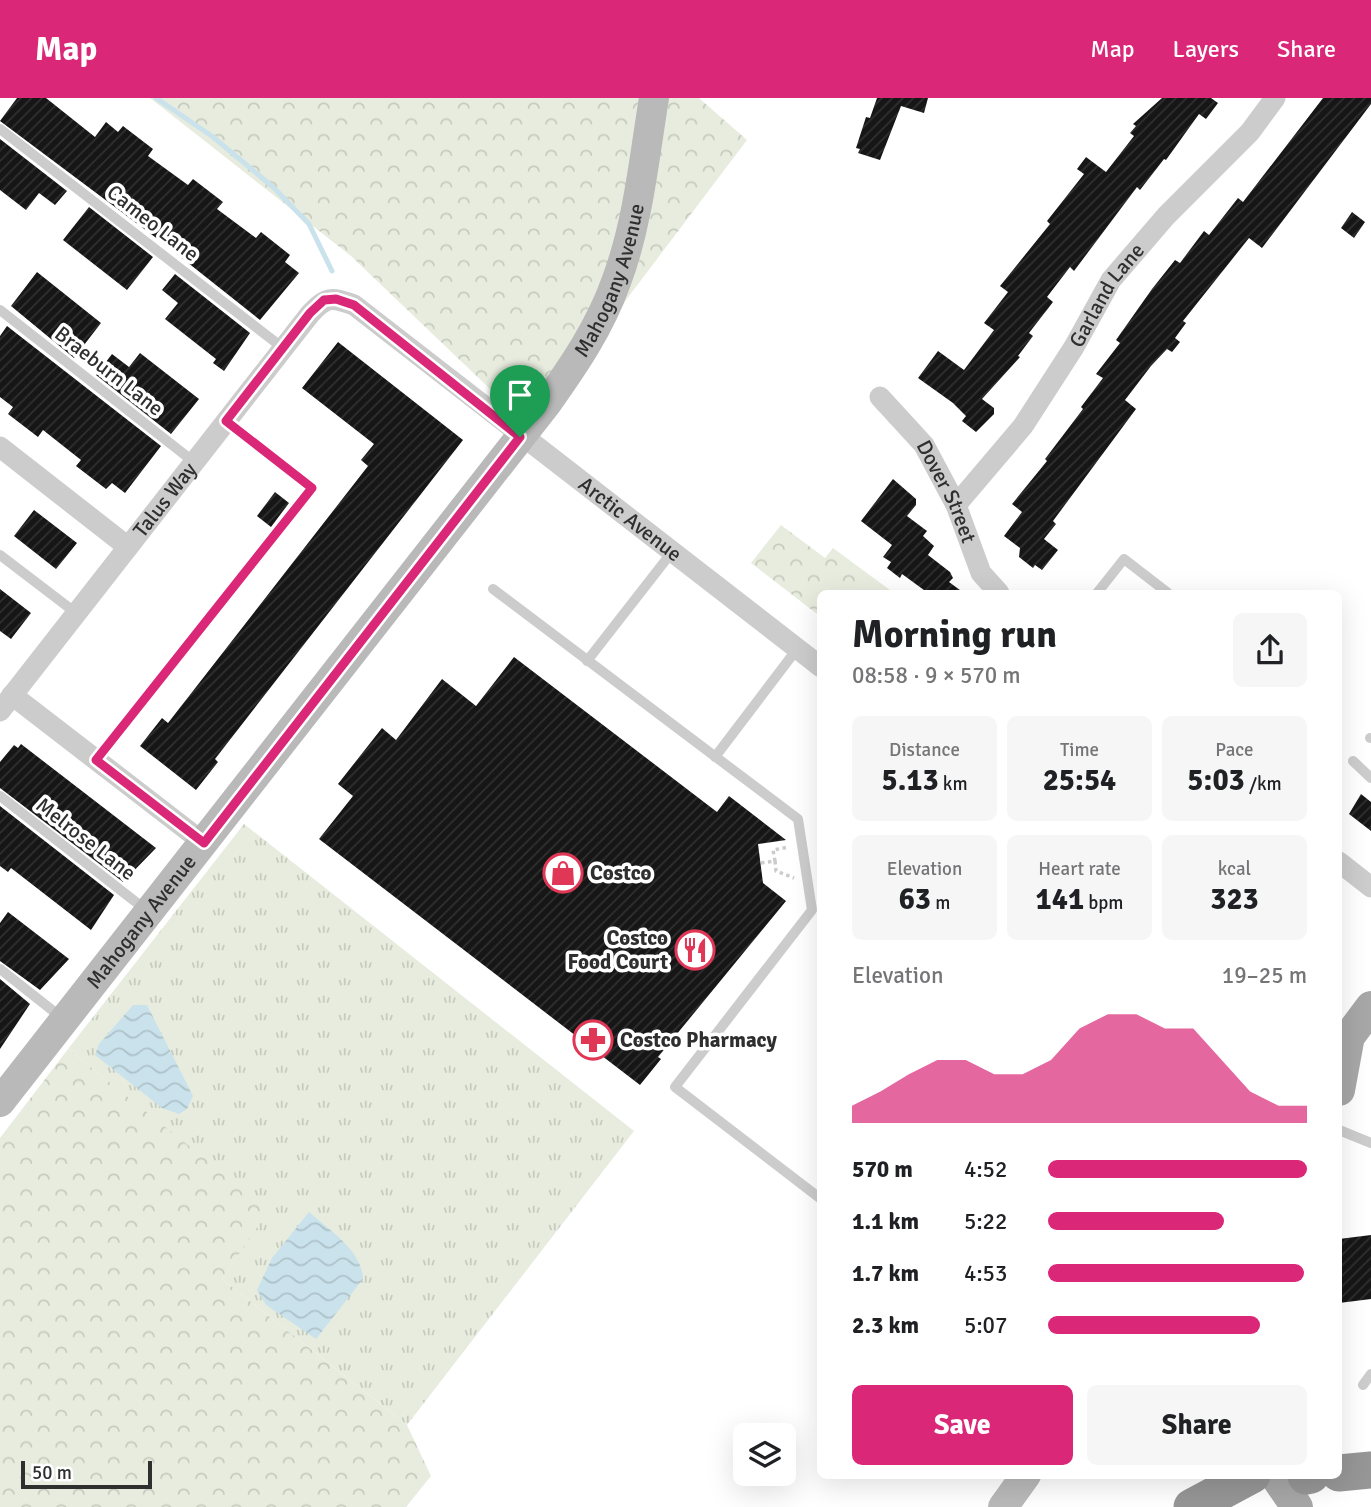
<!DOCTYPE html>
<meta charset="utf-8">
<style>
:root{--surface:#fff;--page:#f6f6f6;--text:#202124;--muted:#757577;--accent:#db2777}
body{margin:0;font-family:Signika,sans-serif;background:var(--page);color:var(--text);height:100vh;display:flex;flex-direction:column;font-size:26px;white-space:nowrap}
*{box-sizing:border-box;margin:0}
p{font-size:23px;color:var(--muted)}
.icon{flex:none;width:38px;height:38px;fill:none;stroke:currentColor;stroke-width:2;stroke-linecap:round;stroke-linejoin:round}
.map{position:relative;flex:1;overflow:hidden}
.sheet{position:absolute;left:817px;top:492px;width:525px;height:889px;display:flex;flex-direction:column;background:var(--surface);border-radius:10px;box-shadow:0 7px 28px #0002}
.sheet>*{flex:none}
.buttons{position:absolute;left:733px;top:1325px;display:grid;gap:14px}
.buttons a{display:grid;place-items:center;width:63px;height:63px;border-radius:10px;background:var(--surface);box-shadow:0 7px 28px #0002;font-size:35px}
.scale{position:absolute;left:21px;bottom:18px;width:131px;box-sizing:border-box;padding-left:7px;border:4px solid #2f2f2f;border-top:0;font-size:19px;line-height:24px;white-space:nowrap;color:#2f2f2f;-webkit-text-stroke:5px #fff;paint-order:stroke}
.pin{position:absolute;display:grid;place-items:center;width:60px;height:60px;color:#fff;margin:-72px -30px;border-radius:50% 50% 50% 0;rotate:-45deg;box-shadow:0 0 7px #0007}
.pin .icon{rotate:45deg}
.round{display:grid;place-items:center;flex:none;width:74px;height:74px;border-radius:10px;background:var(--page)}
.overview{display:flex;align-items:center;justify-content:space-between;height:119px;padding:0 35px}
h1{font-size:38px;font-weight:800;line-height:52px}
.metrics{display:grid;grid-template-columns:repeat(3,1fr);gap:10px;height:119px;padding:7px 35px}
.metrics div{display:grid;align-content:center;border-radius:10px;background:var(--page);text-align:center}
.metrics b{font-size:30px;font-weight:800}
.metrics small{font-size:19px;font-weight:400}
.metrics p{font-size:19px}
.chart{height:196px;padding:14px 35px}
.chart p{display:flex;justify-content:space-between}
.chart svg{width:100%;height:126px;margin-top:7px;fill:var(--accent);opacity:.7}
.action{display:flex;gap:14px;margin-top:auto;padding:14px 35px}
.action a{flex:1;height:80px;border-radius:10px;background:var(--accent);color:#fff;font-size:28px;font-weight:800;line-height:80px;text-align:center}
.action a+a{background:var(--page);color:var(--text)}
ul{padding:0 35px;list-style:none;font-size:23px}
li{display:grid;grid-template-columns:112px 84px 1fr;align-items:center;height:52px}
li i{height:18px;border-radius:9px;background:var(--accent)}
header{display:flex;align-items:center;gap:42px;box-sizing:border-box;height:98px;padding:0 35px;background:var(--accent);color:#fff}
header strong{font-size:33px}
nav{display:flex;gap:38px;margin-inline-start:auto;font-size:24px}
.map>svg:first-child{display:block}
.grass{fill:url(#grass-tufts)}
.forest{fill:url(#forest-crowns)}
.water{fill:url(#water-waves)}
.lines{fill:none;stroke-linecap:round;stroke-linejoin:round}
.stream{stroke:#cae2eb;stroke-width:5}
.building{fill:url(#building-hatch)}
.path{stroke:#ccc;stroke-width:3.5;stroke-dasharray:3.5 3.5;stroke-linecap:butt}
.lane{stroke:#ccc;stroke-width:10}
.street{stroke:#ccc;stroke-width:21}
.secondary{stroke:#b9b9b9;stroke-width:30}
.primary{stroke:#a7a7a7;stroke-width:32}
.highway{stroke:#969696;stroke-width:37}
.route-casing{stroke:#fff;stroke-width:14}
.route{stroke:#db2777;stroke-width:9}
.labels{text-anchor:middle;stroke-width:7;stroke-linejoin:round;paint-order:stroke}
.street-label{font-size:21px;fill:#2f2f2f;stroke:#fff}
.poi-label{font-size:21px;font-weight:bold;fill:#2f2f2f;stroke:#fff;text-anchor:start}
</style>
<header>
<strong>Map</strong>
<nav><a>Map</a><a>Layers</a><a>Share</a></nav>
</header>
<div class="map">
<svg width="1371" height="1409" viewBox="0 0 1371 1409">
<defs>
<pattern id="grass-tufts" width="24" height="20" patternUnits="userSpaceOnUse" patternTransform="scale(1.75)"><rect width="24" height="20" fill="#e7ecde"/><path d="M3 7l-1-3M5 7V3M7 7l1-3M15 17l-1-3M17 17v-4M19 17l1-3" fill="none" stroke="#c6cbbf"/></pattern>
<pattern id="forest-crowns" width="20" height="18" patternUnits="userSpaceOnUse" patternTransform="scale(1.75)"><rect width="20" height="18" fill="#e7ecde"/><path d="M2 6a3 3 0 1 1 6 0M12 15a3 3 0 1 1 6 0" fill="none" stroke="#c6cbbf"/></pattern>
<pattern id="water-waves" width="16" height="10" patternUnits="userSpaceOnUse" patternTransform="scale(1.75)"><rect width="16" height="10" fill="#cae2eb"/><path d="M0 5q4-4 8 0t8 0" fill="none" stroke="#aec2ca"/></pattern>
<pattern id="building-hatch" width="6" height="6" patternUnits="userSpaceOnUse" patternTransform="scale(1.75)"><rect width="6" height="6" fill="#161616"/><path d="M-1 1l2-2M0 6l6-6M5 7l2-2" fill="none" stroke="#303030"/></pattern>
</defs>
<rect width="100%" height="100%" fill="#fff"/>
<path class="grass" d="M244,726L634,1033L407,1327L222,1181L268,1112L68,951Z"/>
<path class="forest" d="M150,0H699L747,42L530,329L351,158Z
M781,427L825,460L833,450L894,495H821V519L751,465Z
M68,951L269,1112L222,1181L407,1327L431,1378L406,1409H0V1040Z"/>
<path class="water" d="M133,907H147L193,998L187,1011L179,1016L162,1010L95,957L99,946Z
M309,1114C329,1132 362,1152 363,1181L316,1241L266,1207L257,1192L272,1160Z"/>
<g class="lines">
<path class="stream" d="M156,0L213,39L273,89L309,126L332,173"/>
</g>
<path class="building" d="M17,0H46L95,39L106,24L118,34L123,28L153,51L148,58L188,87L193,81L223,104L217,111L256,140L261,134L290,157L285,164L299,175L260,222L163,145L0,23Z
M877,0H928L924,15L901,8L880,62L858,55L860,51L856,50L866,19L870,20Z
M1162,0H1211L1218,5L1206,21L1199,16L1166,62L1164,61L1140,92L1137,89L1074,173L1070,169L1047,199L1053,204L1029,235L1033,238L1018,258L1020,259L982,301L994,310V316L976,334L962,323L966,318L953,305L918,280L938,253L964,272L994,232L984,225L1008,194L1000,188L1050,126L1047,123L1084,76L1077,71L1086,59L1106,74L1134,38L1130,35L1136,28L1133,26Z
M1323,0H1371V6L1262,150L1249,140L1183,223L1186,225L1175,240L1180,244L1172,254L1167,251L1151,268L1125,302L1136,311L1053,423L1056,426L1044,441L1058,452L1042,472L1035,467L1033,470L1019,459L1020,450L1004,438L1022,414L1012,406L1047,363L1045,361L1083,311L1081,309L1103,280L1096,276L1120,245L1116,242L1152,191L1175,162L1180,165L1204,133L1209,137L1238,100L1243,104Z
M0,41L67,93L55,107L39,95L26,112L0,92Z
M89,109L153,159L127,192L63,142Z
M1352,114L1365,124L1354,140L1341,130Z
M37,174L101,225L74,260L11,208Z
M175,176L250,235L224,273L213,265L216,261L165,221L178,205L162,192Z
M7,228L161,348L125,395L112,385L106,391L76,368L81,362L43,332L38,339L8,316L13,309L0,299V238Z
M338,244L463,342L215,661L218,664L196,692L140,648L162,620L168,625L368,368L361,362L374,346L302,290Z
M140,255L199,301L171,336L96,277L112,256L129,269Z
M893,381L916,401V407L907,418L927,433L923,438L934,448L928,457L950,474L953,480L949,484L964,495H928L902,476L900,480L887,470L891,464L883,459L892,447L861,423Z
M275,394L289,405L271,429L257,418Z
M34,412L77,445L56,471L14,438Z
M0,491L31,515L11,541L0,533Z
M514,559L717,714L729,698L786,742L758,746L763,785L786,803L658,959L661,961L640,987L319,741L353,698L338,686L382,630L396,642L442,581L476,608Z
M21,646L156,750L123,784L0,690V664L14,647L18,650Z
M1361,696L1371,704V733L1349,716Z
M0,708L114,797L91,832L11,770L8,774L0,768Z
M8,814L69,861L40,892L0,863V825Z
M0,881L30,906L0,951Z
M1371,1137V1201L1339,1205V1141Z"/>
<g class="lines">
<path class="path" d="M775,763L776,773L794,780
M761,765L775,763L773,752L789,749"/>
<path class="lane" d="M0,31L283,250
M0,212L194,364
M0,457L76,515
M493,491L798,721L812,812L675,989L821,1101
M1097,495L1124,461L1168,495
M587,563L672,454
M1370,640H1371
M715,659L797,551
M96,662L312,390L226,323
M1353,663L1371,680
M0,698L146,812
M0,871L62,920
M1339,1032L1371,1045
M1363,1287L1371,1276"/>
<g class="street">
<path id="s1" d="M880,299L924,347L956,407L981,475L999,495"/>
<path d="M0,349L128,449"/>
<path id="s2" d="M956,407L1023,328L1074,249L1111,182L1166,118L1250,34L1275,0"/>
<path d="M12,597L204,745"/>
<path id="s3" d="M0,613L310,216C327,198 331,199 354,207L821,569"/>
<path d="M1339,764L1371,789"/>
</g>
<g class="secondary">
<path id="s4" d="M0,1004L547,305C574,267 600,229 616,184C638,126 644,61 654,0"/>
<path d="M1003,1409L1026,1377"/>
</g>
<path class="primary" d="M1339,952L1371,909
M1339,992L1348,943
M1275,1377L1297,1409"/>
<path class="highway" d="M1339,1375L1371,1372
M1306,1378L1311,1377
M1192,1409L1252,1377"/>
</g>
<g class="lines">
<g class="route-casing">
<path id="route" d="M336,201L354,207L520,339L204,745L96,662L312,390L226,323L310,215L324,202Z"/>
</g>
<use href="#route" class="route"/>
</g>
<defs>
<g id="shop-ring" transform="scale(2.0125)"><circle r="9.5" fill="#fff" stroke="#e03756" stroke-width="1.5"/><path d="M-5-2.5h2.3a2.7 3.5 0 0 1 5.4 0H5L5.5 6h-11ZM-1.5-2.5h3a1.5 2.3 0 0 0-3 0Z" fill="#e03756"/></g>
<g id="restaurant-ring" transform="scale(2.0125)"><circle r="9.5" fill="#fff" stroke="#e03756" stroke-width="1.5"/><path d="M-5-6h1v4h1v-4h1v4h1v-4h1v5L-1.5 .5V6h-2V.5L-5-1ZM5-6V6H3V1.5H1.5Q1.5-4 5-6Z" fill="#e03756"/></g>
<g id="pharmacy-ring" transform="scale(2.0125)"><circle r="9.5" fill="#fff" stroke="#e03756" stroke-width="1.5"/><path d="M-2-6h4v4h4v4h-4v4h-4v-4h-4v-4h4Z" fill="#e03756"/></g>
</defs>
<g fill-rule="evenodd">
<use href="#shop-ring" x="563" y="775"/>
<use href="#restaurant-ring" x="695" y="852"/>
<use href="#pharmacy-ring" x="593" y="942"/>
</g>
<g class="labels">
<g class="street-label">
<text transform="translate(153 125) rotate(38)" y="7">Cameo Lane</text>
<text dy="7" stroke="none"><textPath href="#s4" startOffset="1027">Mahogany Avenue</textPath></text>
<text dy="7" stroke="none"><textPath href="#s2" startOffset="259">Garland Lane</textPath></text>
<text transform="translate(109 273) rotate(38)" y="7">Braeburn Lane</text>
<text dy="7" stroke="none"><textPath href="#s1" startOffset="117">Dover Street</textPath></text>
<text dy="7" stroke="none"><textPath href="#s3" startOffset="268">Talus Way</textPath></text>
<text dy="7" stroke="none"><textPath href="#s3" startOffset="903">Arctic Avenue</textPath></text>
<text transform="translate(86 741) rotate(38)" y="7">Melrose Lane</text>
<text dy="7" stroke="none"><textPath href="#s4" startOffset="229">Mahogany Avenue</textPath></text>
</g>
<g class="poi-label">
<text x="590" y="782">Costco</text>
<text x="668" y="847" text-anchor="end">Costco<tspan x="668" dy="24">Food Court</tspan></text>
<text x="620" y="949">Costco Pharmacy</text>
</g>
</g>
</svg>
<div class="buttons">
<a><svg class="icon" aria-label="layers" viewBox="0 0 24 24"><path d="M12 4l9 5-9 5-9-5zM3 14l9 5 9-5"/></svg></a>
</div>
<div class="scale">50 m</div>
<div class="pin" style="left:520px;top:339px;background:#1e9e55"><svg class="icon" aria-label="arrive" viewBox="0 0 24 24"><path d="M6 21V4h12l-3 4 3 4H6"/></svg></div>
<section class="sheet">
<div class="overview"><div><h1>Morning run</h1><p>08:58 · 9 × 570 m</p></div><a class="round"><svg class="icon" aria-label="share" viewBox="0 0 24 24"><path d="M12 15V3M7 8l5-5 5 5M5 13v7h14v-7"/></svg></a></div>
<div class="metrics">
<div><p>Distance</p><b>5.13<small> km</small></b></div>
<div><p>Time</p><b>25:54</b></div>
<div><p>Pace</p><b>5:03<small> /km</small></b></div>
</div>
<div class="metrics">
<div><p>Elevation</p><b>63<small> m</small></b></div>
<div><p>Heart rate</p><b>141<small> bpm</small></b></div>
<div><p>kcal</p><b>323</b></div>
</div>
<div class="chart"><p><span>Elevation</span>19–25 m</p>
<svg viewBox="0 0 160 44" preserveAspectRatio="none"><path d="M0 44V38L10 33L20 27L30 22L40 22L50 27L60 27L70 22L80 11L90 6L100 6L110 11L120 11L130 22L140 33L150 38L160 38V44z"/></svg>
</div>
<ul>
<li><b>570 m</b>4:52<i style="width:100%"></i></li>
<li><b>1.1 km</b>5:22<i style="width:68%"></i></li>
<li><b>1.7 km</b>4:53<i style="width:99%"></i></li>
<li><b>2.3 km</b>5:07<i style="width:82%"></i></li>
</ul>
<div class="action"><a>Save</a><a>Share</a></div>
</section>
</div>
